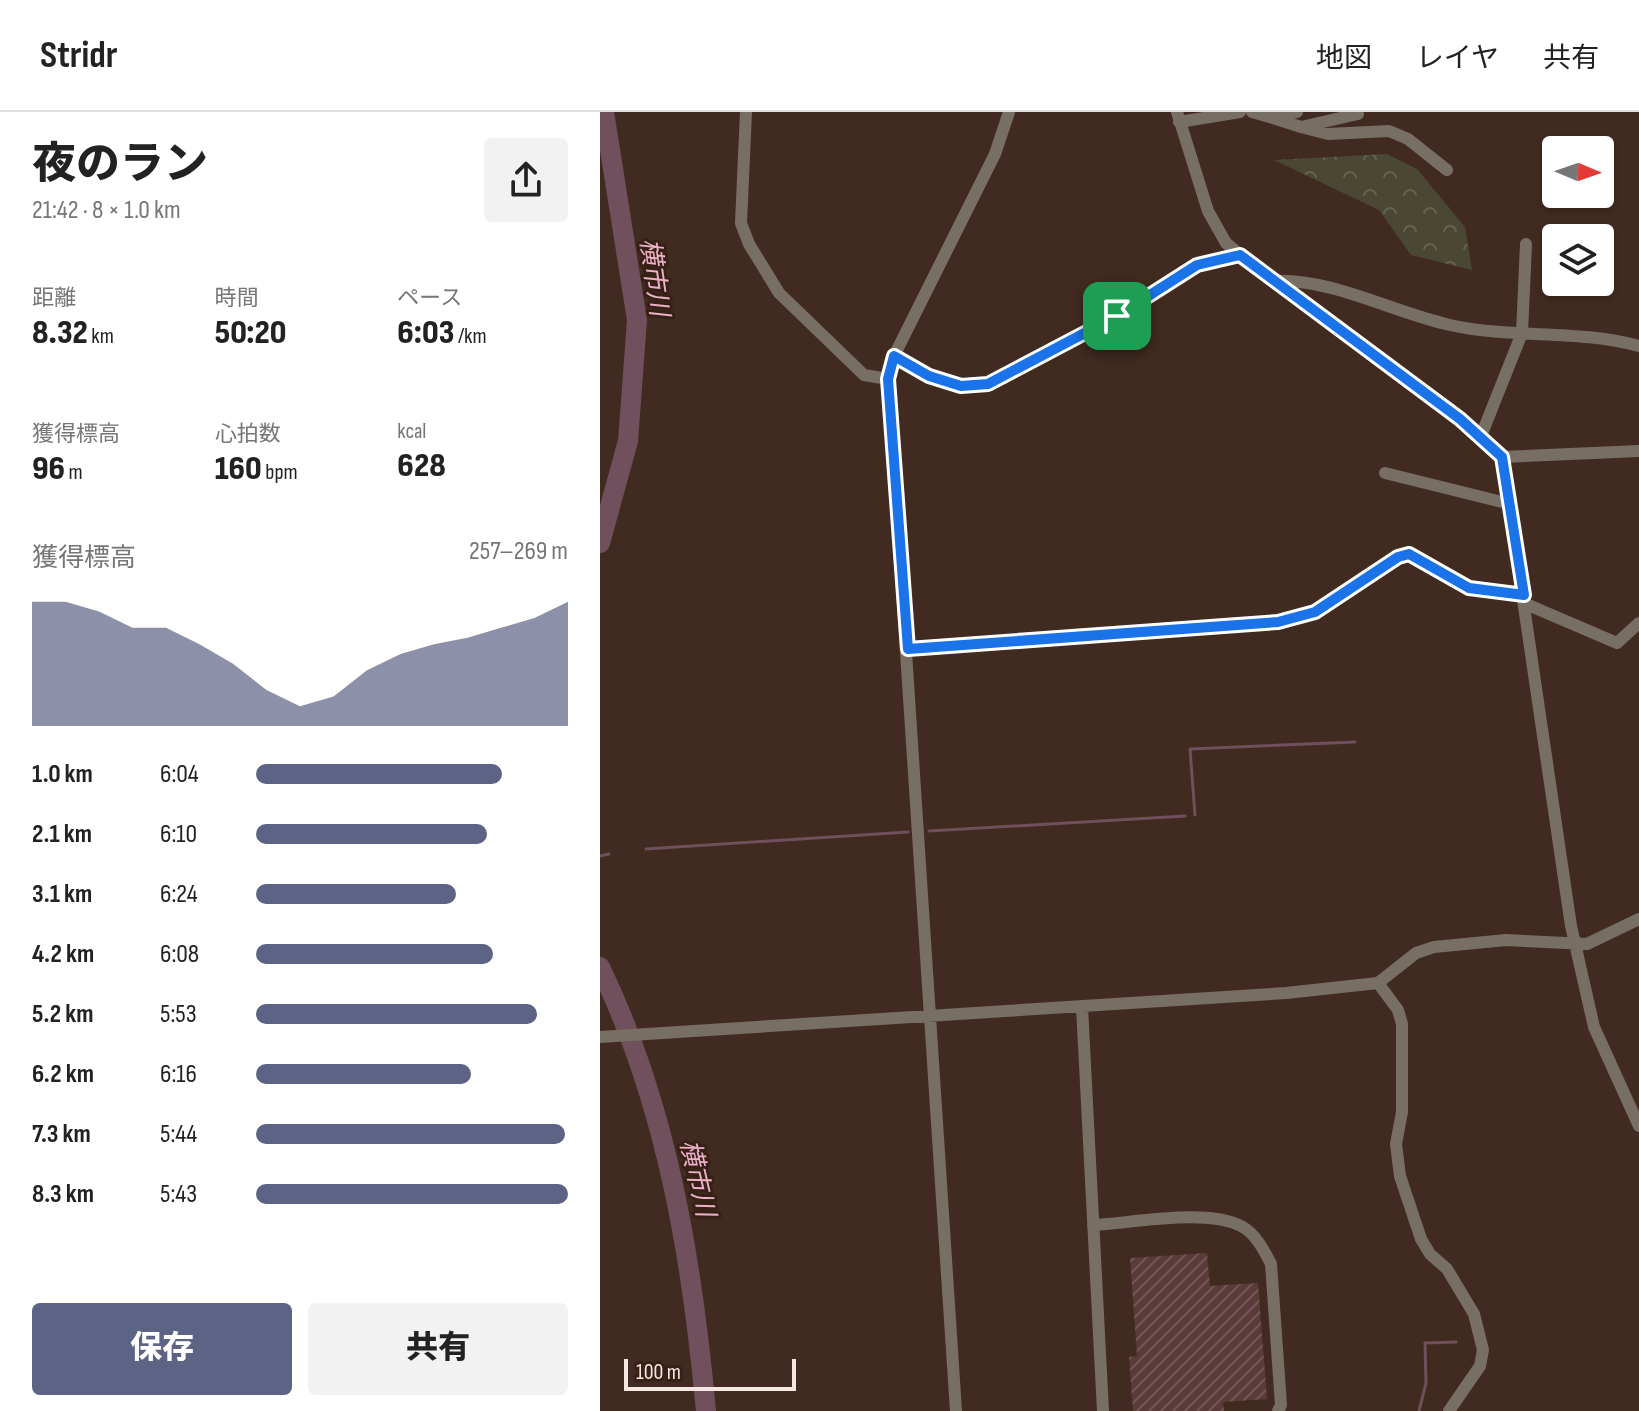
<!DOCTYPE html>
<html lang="ja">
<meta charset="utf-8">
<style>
:root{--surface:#fff;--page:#f2f2f2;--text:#222;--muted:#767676;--line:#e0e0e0;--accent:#5c6385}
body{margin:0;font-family:"Sofia Sans Condensed","Noto Sans JP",sans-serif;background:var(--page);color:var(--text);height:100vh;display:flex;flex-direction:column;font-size:30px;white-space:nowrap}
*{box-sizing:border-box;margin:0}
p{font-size:26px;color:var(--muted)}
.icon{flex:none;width:44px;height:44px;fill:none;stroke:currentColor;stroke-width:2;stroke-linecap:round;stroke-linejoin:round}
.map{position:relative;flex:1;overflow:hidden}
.sheet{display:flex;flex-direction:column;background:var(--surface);width:600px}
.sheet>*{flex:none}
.needle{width:52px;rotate:92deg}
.fabs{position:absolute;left:942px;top:24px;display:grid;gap:16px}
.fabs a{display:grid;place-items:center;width:72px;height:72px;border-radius:8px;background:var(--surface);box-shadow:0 2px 6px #0004;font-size:40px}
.scale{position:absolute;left:24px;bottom:20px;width:172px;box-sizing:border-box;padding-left:8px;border:4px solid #f6e7e0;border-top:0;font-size:22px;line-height:28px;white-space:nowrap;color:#f6e7e0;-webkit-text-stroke:6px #372117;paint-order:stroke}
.pin{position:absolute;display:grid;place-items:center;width:68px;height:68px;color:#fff;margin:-34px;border-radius:16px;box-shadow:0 4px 12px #0006}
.round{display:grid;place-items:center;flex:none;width:84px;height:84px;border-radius:8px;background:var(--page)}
.headline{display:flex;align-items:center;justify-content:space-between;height:136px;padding:0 32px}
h1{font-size:44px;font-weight:800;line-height:60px}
.stats{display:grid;grid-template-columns:repeat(3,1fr);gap:12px;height:136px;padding:8px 32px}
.stats div{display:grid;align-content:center}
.stats b{font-size:34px;font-weight:800}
.stats small{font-size:22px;font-weight:400}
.stats p{font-size:22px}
.chart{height:224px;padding:16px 32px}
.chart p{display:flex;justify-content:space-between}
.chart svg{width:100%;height:144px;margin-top:8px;fill:var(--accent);opacity:.7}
.action{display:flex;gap:16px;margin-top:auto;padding:16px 32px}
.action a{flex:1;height:92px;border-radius:8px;background:var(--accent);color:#fff;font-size:32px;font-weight:800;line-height:92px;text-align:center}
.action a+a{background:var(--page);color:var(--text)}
ul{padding:0 32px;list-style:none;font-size:26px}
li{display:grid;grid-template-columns:128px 96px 1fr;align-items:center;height:60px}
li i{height:20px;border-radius:10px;background:var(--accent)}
header{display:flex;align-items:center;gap:48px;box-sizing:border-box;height:112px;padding:0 40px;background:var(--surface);border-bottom:2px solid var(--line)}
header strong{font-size:38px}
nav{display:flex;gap:44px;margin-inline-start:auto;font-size:28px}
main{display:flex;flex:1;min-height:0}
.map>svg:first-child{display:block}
.forest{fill:url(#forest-crowns)}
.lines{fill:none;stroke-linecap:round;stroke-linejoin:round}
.stream{stroke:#6f505c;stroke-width:3}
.river{stroke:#6f505c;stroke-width:20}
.building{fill:url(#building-hatch)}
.minor{stroke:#786f64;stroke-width:12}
.route-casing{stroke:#fff;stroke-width:16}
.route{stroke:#1a73e8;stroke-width:10}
.labels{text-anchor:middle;stroke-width:6;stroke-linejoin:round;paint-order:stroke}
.water-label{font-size:26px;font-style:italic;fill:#ecb1c8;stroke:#372117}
</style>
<header>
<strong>Stridr</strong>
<nav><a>地図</a><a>レイヤ</a><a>共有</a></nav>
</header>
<main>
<section class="sheet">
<div class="headline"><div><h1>夜のラン</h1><p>21:42 · 8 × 1.0 km</p></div><a class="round"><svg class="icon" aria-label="share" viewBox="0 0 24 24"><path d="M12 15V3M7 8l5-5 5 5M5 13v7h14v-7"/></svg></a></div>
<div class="stats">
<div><p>距離</p><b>8.32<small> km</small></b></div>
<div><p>時間</p><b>50:20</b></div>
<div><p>ペース</p><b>6:03<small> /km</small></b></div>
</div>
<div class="stats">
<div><p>獲得標高</p><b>96<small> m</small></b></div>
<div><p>心拍数</p><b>160<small> bpm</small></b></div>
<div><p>kcal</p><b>628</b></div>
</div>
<div class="chart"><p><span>獲得標高</span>257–269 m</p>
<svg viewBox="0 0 160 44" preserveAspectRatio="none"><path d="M0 44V6L10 6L20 9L30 14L40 14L50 19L60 25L70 33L80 38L90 35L100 27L110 22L120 19L130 17L140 14L150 11L160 6V44z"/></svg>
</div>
<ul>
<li><b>1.0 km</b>6:04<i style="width:79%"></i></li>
<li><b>2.1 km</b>6:10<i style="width:74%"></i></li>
<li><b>3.1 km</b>6:24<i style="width:64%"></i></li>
<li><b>4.2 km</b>6:08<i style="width:76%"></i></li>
<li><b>5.2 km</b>5:53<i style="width:90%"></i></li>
<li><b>6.2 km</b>6:16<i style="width:69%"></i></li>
<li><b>7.3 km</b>5:44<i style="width:99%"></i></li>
<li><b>8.3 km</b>5:43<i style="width:100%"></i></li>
</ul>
<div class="action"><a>保存</a><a>共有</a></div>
</section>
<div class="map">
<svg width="1039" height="1299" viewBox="0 0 1039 1299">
<defs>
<pattern id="forest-crowns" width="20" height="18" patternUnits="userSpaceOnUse" patternTransform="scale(2)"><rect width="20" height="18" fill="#4a4733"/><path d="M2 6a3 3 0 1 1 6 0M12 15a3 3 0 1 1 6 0" fill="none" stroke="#656250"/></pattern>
<pattern id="building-hatch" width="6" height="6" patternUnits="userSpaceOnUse" patternTransform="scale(2)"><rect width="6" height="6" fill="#5a3b3a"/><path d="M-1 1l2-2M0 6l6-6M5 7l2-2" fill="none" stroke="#725756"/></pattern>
</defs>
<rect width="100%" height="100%" fill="#412b20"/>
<path class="forest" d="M787,42L817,57L865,115L872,158L811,143L779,98L674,48Z"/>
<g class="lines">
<path class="stream" d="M595,703L590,637L755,630
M329,719L585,704
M46,737L308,720
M0,744L9,742
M819,1299L826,1271L825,1231L856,1230"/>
<path class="river" d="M0,431L28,329L37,208L4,0
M0,855C67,994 92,1147 106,1299"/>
</g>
<path class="building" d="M607,1141L610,1174L658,1171L667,1287L623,1290L624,1299H533L529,1245L537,1244L530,1146Z"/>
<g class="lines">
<path class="minor" d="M146,0L141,111L149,132L179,181L264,263L288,267
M577,0L608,99L626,131L672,169L860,307L902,345L971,814L994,915L1039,1014
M652,0L673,6L697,0
M673,6L701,15L758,2
M579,10L640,0
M701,15L728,22L789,19L808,27L847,58
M672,169C733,166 791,200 850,213C912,227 978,217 1039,234
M294,244L329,264L361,274L388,272L517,204L597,153L640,143
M881,324L922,221L926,132
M902,345L1039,339
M785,361L910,392
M926,492L1017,531L1039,511
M308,537L678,510L715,500L798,445L809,442L869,476L924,483
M778,871L798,898L802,912V1000L796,1032L800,1064L821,1127L830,1142L847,1157L874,1202L883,1238L880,1254L849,1299
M482,895L503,1299
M0,925L686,881L778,871L816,841L834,835L906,828L987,832L1039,807
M493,1113C533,1111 606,1096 641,1114C655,1121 664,1138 671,1152L681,1293L678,1299
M356,1299L288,267L294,244L395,42L409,0"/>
</g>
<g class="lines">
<g class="route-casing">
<path id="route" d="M640,143L860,307L902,345L924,483L869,476L809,442L798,445L715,500L678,510L308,537L288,267L294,244L329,264L361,274L388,272L517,204L597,153Z"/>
</g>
<use href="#route" class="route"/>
</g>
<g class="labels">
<g class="water-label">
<text transform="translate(55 165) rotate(82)" y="9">横市川</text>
<text transform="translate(98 1066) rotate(77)" y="9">横市川</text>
</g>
</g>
</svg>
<div class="fabs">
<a><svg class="needle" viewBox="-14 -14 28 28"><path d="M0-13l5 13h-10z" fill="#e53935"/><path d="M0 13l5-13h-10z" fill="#767676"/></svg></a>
<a><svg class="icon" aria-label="layers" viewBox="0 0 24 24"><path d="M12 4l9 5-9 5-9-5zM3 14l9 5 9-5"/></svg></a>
</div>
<div class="scale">100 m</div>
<div class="pin" style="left:517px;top:204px;background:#1e9e55"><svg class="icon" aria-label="arrive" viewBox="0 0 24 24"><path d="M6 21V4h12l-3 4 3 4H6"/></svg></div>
</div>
</main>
